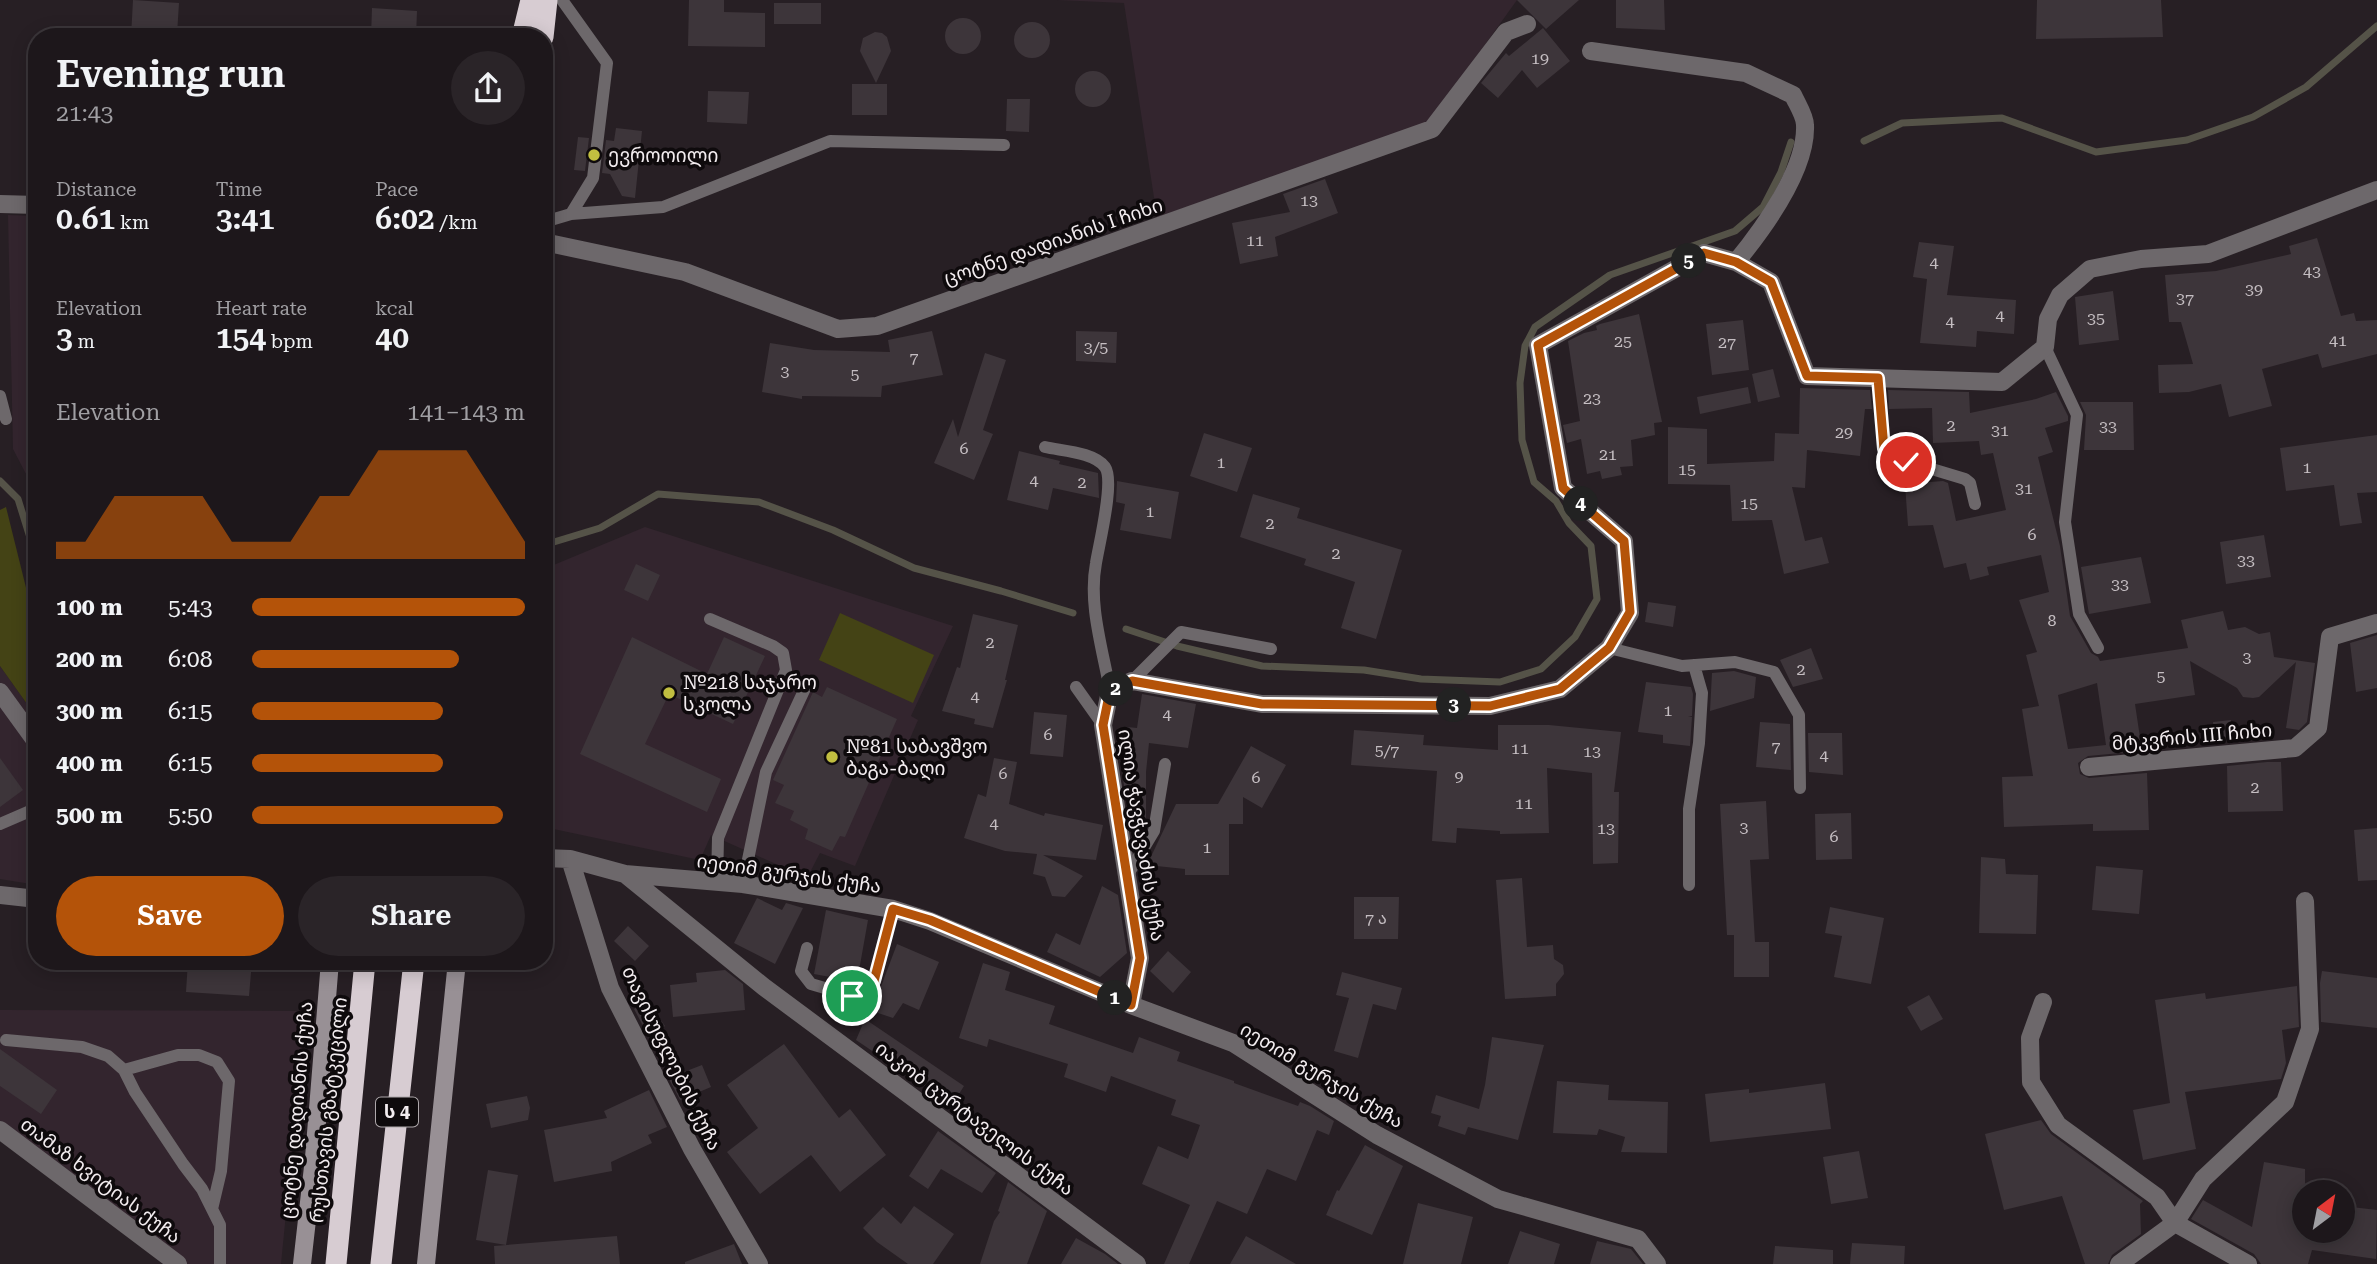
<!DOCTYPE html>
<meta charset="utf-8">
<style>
:root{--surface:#1d171b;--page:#2a2428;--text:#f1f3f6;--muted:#a09fa3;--line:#3b363a;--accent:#b45309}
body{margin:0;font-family:"Roboto Serif","Noto Sans Georgian",serif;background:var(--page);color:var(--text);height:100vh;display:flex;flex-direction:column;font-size:26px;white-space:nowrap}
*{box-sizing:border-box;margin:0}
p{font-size:23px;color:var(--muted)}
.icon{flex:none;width:38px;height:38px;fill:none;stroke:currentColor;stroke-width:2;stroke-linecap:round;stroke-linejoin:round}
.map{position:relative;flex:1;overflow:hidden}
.drawer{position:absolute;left:28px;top:28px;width:525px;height:942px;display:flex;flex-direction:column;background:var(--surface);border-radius:28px;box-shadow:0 4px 18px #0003,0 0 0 2px var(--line)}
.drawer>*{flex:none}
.needle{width:46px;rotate:32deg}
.tools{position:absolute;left:2292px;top:1180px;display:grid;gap:14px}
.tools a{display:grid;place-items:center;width:63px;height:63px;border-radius:50%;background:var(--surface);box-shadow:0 4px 18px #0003,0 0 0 2px var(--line);font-size:35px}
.pin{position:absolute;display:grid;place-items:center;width:60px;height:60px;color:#fff;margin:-30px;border:4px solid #fff;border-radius:50%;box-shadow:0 2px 7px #0007}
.km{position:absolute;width:35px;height:35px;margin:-18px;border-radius:50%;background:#222;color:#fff;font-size:19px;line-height:35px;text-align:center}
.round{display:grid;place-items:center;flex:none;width:74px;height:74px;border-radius:37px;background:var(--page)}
.summary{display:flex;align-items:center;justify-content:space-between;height:119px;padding:0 28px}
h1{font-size:38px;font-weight:600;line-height:52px}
.figures{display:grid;grid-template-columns:repeat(3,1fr);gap:10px;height:119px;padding:7px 28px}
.figures div{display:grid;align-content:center}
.figures b{font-size:30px;font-weight:600}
.figures small{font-size:19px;font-weight:400}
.figures p{font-size:19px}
.chart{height:196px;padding:14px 28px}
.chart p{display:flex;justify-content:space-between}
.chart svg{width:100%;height:126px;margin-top:7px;fill:var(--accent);opacity:.7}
.cta{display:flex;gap:14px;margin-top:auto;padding:14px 28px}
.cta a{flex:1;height:80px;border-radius:42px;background:var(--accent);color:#fff;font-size:28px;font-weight:600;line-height:80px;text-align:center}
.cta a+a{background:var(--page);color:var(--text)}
ul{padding:0 28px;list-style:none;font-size:23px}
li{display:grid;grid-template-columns:112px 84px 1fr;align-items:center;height:52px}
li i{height:18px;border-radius:9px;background:var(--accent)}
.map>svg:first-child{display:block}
.built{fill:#33252e}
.green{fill:#444315}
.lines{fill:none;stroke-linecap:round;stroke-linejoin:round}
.stream{stroke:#555348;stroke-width:7}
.building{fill:#3d353a;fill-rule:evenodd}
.lane{stroke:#6d686b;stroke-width:12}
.street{stroke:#6d686b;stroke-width:18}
.secondary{stroke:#989095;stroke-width:18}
.highway{stroke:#d7ccd2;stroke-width:21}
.route-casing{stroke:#fff;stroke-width:14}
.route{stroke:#b45309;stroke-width:9}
.poi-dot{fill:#c1be40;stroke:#0e0a0c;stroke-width:2.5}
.labels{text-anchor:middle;stroke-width:7;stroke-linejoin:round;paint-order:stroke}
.number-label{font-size:16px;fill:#c5bec2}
.shield{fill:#0e0a0c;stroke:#aea8ab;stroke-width:2}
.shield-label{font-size:18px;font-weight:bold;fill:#f2ecef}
.poi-label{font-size:19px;fill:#f2ecef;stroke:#0e0a0c;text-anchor:start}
.street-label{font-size:19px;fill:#f2ecef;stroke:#0e0a0c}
</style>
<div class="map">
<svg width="2377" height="1264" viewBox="0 0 2377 1264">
<rect width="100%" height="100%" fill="#271f24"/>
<path class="built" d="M1057,0H1517L1426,127L1157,217L1124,3Z
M8,215L37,216V495L13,449Z
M645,527L953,626L911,716L918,720L855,866L820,853L807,878L711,835L700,860L544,827V569Z
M0,666L37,718V885L0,879Z
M0,1010L306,1011L281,1264H187L0,1123Z"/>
<path class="green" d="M6,507L37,632V718L0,666V510Z
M840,613L934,655L913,703L819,660Z"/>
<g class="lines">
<path class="stream" d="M1864,141L1902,123L2002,118L2096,152L2187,140L2253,117L2306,87L2377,26
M0,481L18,499L37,560
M544,545L600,528L658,494L759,502L833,530L914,568L1001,591L1073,613
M1126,629L1177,646L1262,666L1364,670L1421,679L1500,682L1541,669L1575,637L1597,599L1591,546L1569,523L1556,501L1534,482L1522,440L1520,383L1525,346L1535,327L1610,275L1735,231L1763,207L1781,172L1791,142"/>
</g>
<path class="building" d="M133,0L179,3L177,34L154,33V37H131Z
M689,0H724V12L765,13V47L688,46Z
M1517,0H1579L1546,29Z
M1616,0H1664L1665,30L1616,28Z
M2037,0H2161L2163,37L2036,39Z
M774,3H821V24H774Z
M372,8L417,11L416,37H371Z
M945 36a18 18 0 1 1 36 0a18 18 0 1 1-36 0Z
M1014 40a18 18 0 1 1 36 0a18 18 0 1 1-36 0Z
M1543,28L1570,61L1537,88L1522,70L1498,98L1481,83L1506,53L1509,56Z
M875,32L882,33L887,37L891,51L876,83L860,51L863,38Z
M1075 89a18 18 0 1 1 36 0a18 18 0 1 1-36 0Z
M852,84H887V115H852Z
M708,91L749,92L747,124L707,122Z
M1007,99H1030L1029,132L1006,131Z
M616,128L642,131L635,198L622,196L610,174L602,173L606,140L614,141Z
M578,137L589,138L585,171L574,170Z
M1325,179L1338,213L1275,237L1278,256L1240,264L1232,223L1290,212L1283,194Z
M2317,238L2341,316L2354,313L2356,321L2377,320V354L2322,368L2318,354L2262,369L2272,406L2229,417L2221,384L2189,392L2159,393L2158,365L2193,364L2181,322H2169L2165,275L2216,271L2291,254L2289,246Z
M1919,242L1954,246L1947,295L2016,300L2014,334L1977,331L1976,347L1920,343L1927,279L1913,277Z
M2113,291L2119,340L2079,345L2075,297Z
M1639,314L1662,422L1654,423L1655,435L1631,440L1633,466L1620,467L1622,475L1602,479L1600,471L1587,474L1581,439L1567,443L1563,425L1580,421L1568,341L1584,333L1597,330L1596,326L1600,324Z
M1743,320L1749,370L1712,375L1706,324Z
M932,331L943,375L882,386L881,397L802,396V399L762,392L770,343L814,350L890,352L888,340Z
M1076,331L1117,332L1116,363L1076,361Z
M985,353L1006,360L983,430L993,434L974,480L934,463L953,419L958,437Z
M1773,369L1780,397L1758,402L1752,374Z
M1748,387L1751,403L1700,414L1697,397Z
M1800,388L1870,390L1872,409H1865L1860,456L1807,450L1805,488L1792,487L1805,541L1822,537L1829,563L1784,574L1772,520L1732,521L1730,485L1668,484V427L1707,429V464L1774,461L1775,433L1799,434Z
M1888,390L1969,392L1970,413L2036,399L2056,392L2068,416V421L2045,428L2053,452L2038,457L2060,546L2070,616L2091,653L2098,657L2100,661L2188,648L2181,620L2223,611L2228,630L2245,627L2259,634L2270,632L2274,657L2315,663L2307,722L2299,730L2286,728L2296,662L2259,697L2253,698L2243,697L2237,688L2190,661L2195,695L2135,704L2142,751L2088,756L2078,763L2080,774L2089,778L2147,773L2149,830L2093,831V824L2004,827L2002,777L2033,776L2022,709L2039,706L2026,655L2037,652L2019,600L2049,592L2041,555L1987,567L1989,575L1970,580L1966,563L1944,568L1933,525L1908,526L1905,484L1943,481L1948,483L1956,521L2006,510L1993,453L1981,455L1979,441L1933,443L1932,408L1889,409ZM2097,683L2106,745L2068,749L2058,695Z
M2080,402H2133L2134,450H2084L2086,415Z
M1204,433L1252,448L1237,492L1190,476Z
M2377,435V492L2357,493L2362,523L2340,526L2334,485L2286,491L2280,448Z
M1019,451L1060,461L1059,464L1098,473L1099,498L1053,488L1048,510L1007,500Z
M1117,481L1179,492L1171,539L1120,530L1125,504L1116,502Z
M1253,494L1300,508L1297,518L1402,550L1376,639L1341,628L1355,582L1304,565L1306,559L1240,537Z
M2264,535L2271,577L2226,584L2220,542Z
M2141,557L2151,603L2089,614L2081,567Z
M636,564L660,575L648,601L624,590Z
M1648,602L1676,606L1673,627L1645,622Z
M973,614L1018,625L1005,680H1007L993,728L974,724L975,719L942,711L957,667L960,668Z
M2377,635V688L2356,692L2350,643Z
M632,637L707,674L724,637L765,656L733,724L669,694L645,744L721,779L707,812L580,754Z
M1811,648L1823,679L1793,687L1780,660Z
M1734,671L1756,677L1754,698L1710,711L1712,673Z
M1646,682L1691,687L1693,694L1692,716L1688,717H1692L1690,746L1663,743V735L1638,732Z
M827,687L897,719L845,837L840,836L832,851L805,839L808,829L790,820L794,811L775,803L784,785L773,780L813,692L822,697Z
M1142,694L1196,704L1188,748L1149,743L1146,772V825L1130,826L1122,772L1127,727L1137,728Z
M1034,712L1067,715L1063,757L1030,754Z
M2231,720L2233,741L2215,743L2213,722Z
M1760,722L1790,724L1791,770L1756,767Z
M1498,725H1549L1621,732L1614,792H1619L1618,863L1593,864L1592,773L1547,768L1549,833L1500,834V831L1457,828L1456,843L1432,841L1437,771L1351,765L1354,730L1424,735L1423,745L1498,750Z
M1808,733H1842L1843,775L1809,772Z
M1251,746L1286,765L1262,808L1243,797V824H1229V875H1185V869L1147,865L1176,804H1218Z
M0,758L23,790L0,807Z
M994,758L1017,762L1009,804L1044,816L1045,813L1103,825L1096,860L1043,855L1083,876L1065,897L1052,896L1045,877L1033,874L1037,854L1005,851L964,838L978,794L986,797Z
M2267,762H2281L2283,811L2228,812L2227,766Z
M1766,801L1769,859L1750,860L1755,942H1769V977H1734V935H1727L1720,804Z
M1851,813L1852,859L1816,860L1815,814Z
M2377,828V880L2358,881L2354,830Z
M1981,857L2005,859L2006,874L2038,875L2036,934L1979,933Z
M2096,866L2143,870L2139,914L2092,910Z
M1522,878L1527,947L1553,945L1554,959L1563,965L1564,974L1556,984V996L1505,999L1496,880Z
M1102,886L1118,895L1127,953L1100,977L1047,952L1056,933L1080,945Z
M1354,897H1399L1398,939H1354Z
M757,898L782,910L786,903L803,908L775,964L734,943Z
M1830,907L1884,918L1871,984L1834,977L1842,936L1825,933Z
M826,910L868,920L857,982L814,974Z
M628,926L649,946L635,961L614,941Z
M897,944L939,962L919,1010L903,1003L893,1018L869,1010L882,984Z
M1168,951L1191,972L1173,993L1150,971Z
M188,961H252L249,996L186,992Z
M983,963L1010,972L1005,990L1055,1006L1049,1024L1133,1053L1139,1037L1180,1052L1177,1061L1234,1081V1083L1298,1106L1300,1102L1310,1106L1334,1121L1329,1135L1317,1130L1296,1181L1267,1169L1247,1214L1217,1201L1189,1264H1164L1190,1205L1142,1184L1158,1146L1188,1159L1200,1125L1171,1115L1176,1100L1111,1076L1106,1092L1064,1077L1068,1064L989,1039L987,1047L959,1038Z
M725,970L743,984L745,1010L673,1017L670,985L697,982L696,973Z
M2322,971L2377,978V1028L2321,1022L2320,983Z
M1342,972L1402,988L1396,1010L1373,1004L1358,1058L1334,1051L1349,998L1336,995Z
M2297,986L2299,1027L2282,1030L2286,1063L2281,1079L2185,1092L2196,1149L2143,1160L2133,1110L2170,1103L2155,1000L2205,993L2206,999Z
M1929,995L1943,1019L1921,1031L1907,1007Z
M647,1000L665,1026L649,1037L634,1009Z
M865,1019L964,1086L952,1105L856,1040Z
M1492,1037L1544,1045L1518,1140L1468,1127L1465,1135L1438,1126L1441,1116L1431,1113L1436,1095L1479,1109L1485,1085Z
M784,1044L839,1118L850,1109L886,1155L840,1192L811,1155L760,1194L727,1152L758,1128L727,1085Z
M0,1049L57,1090L41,1114L0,1086Z
M702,1065L711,1087L680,1100L670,1081L671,1077Z
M1557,1081L1609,1085L1608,1100L1668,1102L1667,1153L1621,1152L1625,1137L1599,1129L1597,1135L1553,1133Z
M1825,1083L1831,1129L1710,1142L1705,1094L1749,1089V1093Z
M649,1090L667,1127L648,1135L652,1143L611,1162L612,1171L554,1182L544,1130L607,1118L604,1111Z
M527,1096L530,1108L528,1120L491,1128L486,1104Z
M2041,1120L2051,1134L2143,1201L2140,1204L2141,1234L2112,1255L2108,1264H2085L2062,1196L2004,1210L1985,1134Z
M938,1131L996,1173L982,1193L941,1169L928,1189L909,1176Z
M1365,1145L1403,1166L1372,1235L1326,1215L1337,1190L1339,1191Z
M1859,1151L1868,1198L1831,1204L1823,1157Z
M2264,1162L2305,1169V1230H2343V1206L2377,1210L2376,1259L2312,1250L2308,1264H2261L2254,1254L2191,1219L2203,1200L2252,1227Z
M488,1170L518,1175L506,1245L476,1240Z
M1008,1182L1047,1211L1027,1264H980L994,1221L1000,1212L998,1211Z
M1418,1203L1473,1217L1461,1264H1403Z
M914,1206L954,1234L933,1264H908L877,1242L863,1228L883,1207L901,1224Z
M1520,1231L1560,1244L1554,1264H1508Z
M617,1236L620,1264H495L494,1246Z
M1246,1236L1266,1247L1296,1264H1230Z
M1076,1238L1105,1254L1118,1264H1061Z
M1597,1241L1631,1249L1643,1264H1590Z
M1852,1243L1905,1246L1904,1264H1850Z
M734,1244L742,1264H685V1262Z
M1775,1246L1833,1250V1264H1773Z"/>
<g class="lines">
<path class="lane" d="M562,0L607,63L593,178L571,214
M544,222L571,214L663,207L830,141L1004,145
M2045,347L2077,415L2065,522L2079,614L2098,648
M1878,378L1884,449L1892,457L1965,479L1970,483L1975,504
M0,396L6,419
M1045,447C1062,451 1094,452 1105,467C1115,481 1099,544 1096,563C1088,605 1103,650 1110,691
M710,619L773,646L783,653L786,670L718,838L717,883
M1609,648L1682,666L1735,662L1774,672L1799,715L1800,788
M1132,681L1181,632L1271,649
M1076,687L1103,725
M0,824L37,808
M1127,876L1154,831L1165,764
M743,884L766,772L808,682
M1689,885V809L1699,743L1702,693L1694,665
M807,948L801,971L811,984L852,996L865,993L874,981L893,909
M6,1040L82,1047L108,1056L124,1070L135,1092L183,1164L202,1189L220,1225V1264
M124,1070L178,1055H199L217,1062L229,1081L221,1171L212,1209"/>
<path class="street" d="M1591,51L1746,73L1793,95C1797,104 1805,116 1805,125C1807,169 1763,229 1736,262
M0,204L37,205
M544,242L685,272L838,329L877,326L1432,129L1506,32L1527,24
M0,692L37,743
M2089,767L2295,748L2318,728L2330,637L2377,623
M544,858L570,859L625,874L743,884L893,909L930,921L1131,1005L1233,1043L1377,1135L1498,1199L1638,1239L1657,1264
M570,859L610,988L692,1149L759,1264
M625,874L764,987L1137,1264
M0,895L37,899
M2043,1002L2030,1038L2031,1082L2058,1125L2157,1197L2175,1223L2248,1264
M1131,1005L1140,958L1103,725L1110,691L1132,681L1262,704L1490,706L1560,689L1609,648L1630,613L1624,541L1563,488L1538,345L1704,253L1736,262L1771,282L1807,376L2002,382L2045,347L2048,319L2060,295L2090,269L2141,259L2208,254L2377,190
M0,1130L178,1264
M2119,1264L2175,1223L2203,1179L2285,1102L2310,1029L2305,901"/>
<path class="secondary" d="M302,1264L314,1158L330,961
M426,1264L457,961"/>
<path class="highway" d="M522,37L531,0
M543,37L547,0
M336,1264L365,961
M381,1264L414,961"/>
</g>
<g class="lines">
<g class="route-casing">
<path id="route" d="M852,996L865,993L874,981L893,909L930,920L1131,1005L1140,958L1103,725L1110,691L1132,681L1262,704L1490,706L1560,689L1609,648L1630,612L1624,541L1563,488L1538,345L1704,253L1736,262L1771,282L1807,376L1878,378L1884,449L1892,457L1906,462"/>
</g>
<use href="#route" class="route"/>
</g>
<g class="poi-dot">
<circle cx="594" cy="155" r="7"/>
<circle cx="669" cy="693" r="7"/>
<circle cx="832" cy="757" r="7"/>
</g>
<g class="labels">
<g class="number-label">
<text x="1540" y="64">19</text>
<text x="1309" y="206">13</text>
<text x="1255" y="246">11</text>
<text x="1934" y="268">4</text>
<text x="2312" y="277">43</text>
<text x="2254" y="295">39</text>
<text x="2185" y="304">37</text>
<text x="2000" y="321">4</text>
<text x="2096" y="324">35</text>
<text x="1950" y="327">4</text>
<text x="2338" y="346">41</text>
<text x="1623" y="347">25</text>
<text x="1727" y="348">27</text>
<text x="1096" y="353">3/5</text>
<text x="914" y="363">7</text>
<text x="785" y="377">3</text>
<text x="855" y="380">5</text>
<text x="1592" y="404">23</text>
<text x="1951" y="431">2</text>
<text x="2108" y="432">33</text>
<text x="2000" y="436">31</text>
<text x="1844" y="438">29</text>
<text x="964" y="454">6</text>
<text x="1608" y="460">21</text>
<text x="1221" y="468">1</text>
<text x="2307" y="473">1</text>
<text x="1687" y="475">15</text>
<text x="1034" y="486">4</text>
<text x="1082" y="488">2</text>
<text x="2024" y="494">31</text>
<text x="1749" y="509">15</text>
<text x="1150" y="517">1</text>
<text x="1270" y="529">2</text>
<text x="2032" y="540">6</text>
<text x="1336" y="559">2</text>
<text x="2246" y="566">33</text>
<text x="2120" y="590">33</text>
<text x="2052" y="626">8</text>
<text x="990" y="648">2</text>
<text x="2247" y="663">3</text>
<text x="1801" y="675">2</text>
<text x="2161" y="682">5</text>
<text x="975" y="702">4</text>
<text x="1668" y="716">1</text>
<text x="1167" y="720">4</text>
<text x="1048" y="740">6</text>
<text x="1776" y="752">7</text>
<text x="1520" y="754">11</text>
<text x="1387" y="756">5/7</text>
<text x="1592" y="757">13</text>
<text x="1824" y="761">4</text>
<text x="1003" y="779">6</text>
<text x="1459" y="782">9</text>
<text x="1256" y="783">6</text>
<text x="2255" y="793">2</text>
<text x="1524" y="809">11</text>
<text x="994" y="829">4</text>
<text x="1744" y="833">3</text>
<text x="1606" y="834">13</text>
<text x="1834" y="842">6</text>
<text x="1207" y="853">1</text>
<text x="1376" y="924">7 ა</text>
</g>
<rect class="shield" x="376" y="1097.5" width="42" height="29" rx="5"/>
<g class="shield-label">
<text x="397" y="1118">ს 4</text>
</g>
<g class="poi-label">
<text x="608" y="162">ევროოილი</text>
<text x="683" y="689">№218 საჯარო<tspan x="683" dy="22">სკოლა</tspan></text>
<text x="846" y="753">№81 საბავშვო<tspan x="846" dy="22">ბაგა-ბაღი</tspan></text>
</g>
<g class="street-label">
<text transform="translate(1053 241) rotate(-19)" y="7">ცოტნე დადიანის I ჩიხი</text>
<text transform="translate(2192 736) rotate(-5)" y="7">მტკვრის III ჩიხი</text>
<text transform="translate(1142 835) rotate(81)" y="7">ილია ჭავჭავაძის ქუჩა</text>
<text transform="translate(789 873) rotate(8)" y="7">იეთიმ გურჯის ქუჩა</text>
<text transform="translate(672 1058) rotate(64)" y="7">თავისუფლების ქუჩა</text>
<text transform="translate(1322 1075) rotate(31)" y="7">იეთიმ გურჯის ქუჩა</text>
<text transform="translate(296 1110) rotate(-85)" y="7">ცოტნე დადიანის ქუჩა</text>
<text transform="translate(328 1110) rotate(-84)" y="7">რუსთავის გზატკეცილი</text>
<text transform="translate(975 1118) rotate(37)" y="7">იაკობ ცურტაველის ქუჩა</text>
<text transform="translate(101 1180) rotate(37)" y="7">თამაზ ხვიტიას ქუჩა</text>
</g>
</g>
</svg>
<div class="tools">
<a><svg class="needle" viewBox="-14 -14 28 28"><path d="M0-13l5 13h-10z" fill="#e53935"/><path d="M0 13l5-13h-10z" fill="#a09fa3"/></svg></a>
</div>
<div class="pin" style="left:852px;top:996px;background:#1e9e55"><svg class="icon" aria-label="arrive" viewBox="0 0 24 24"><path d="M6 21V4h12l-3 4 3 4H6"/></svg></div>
<div class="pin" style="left:1906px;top:462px;background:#d93025"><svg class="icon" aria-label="check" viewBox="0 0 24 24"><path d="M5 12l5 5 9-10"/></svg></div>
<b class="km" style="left:1115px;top:998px">1</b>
<b class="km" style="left:1116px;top:689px">2</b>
<b class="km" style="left:1454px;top:705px">3</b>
<b class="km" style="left:1581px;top:504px">4</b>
<b class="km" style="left:1689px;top:261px">5</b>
<section class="drawer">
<div class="summary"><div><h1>Evening run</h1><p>21:43</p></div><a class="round"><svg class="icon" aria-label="share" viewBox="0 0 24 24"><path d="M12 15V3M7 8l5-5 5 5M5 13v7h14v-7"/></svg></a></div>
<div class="figures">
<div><p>Distance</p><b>0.61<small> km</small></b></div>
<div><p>Time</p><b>3:41</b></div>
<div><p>Pace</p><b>6:02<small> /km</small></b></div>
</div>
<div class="figures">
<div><p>Elevation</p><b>3<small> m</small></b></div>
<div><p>Heart rate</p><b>154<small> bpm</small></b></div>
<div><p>kcal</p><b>40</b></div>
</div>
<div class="chart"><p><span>Elevation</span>141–143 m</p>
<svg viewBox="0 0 160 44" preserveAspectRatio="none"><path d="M0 44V38L10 38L20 22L30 22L40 22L50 22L60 38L70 38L80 38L90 22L100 22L110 6L120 6L130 6L140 6L150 22L160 38V44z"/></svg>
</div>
<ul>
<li><b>100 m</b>5:43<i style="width:100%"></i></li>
<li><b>200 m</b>6:08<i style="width:76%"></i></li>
<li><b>300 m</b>6:15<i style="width:70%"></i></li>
<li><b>400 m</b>6:15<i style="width:70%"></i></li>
<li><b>500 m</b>5:50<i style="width:92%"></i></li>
</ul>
<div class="cta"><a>Save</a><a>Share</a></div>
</section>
</div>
